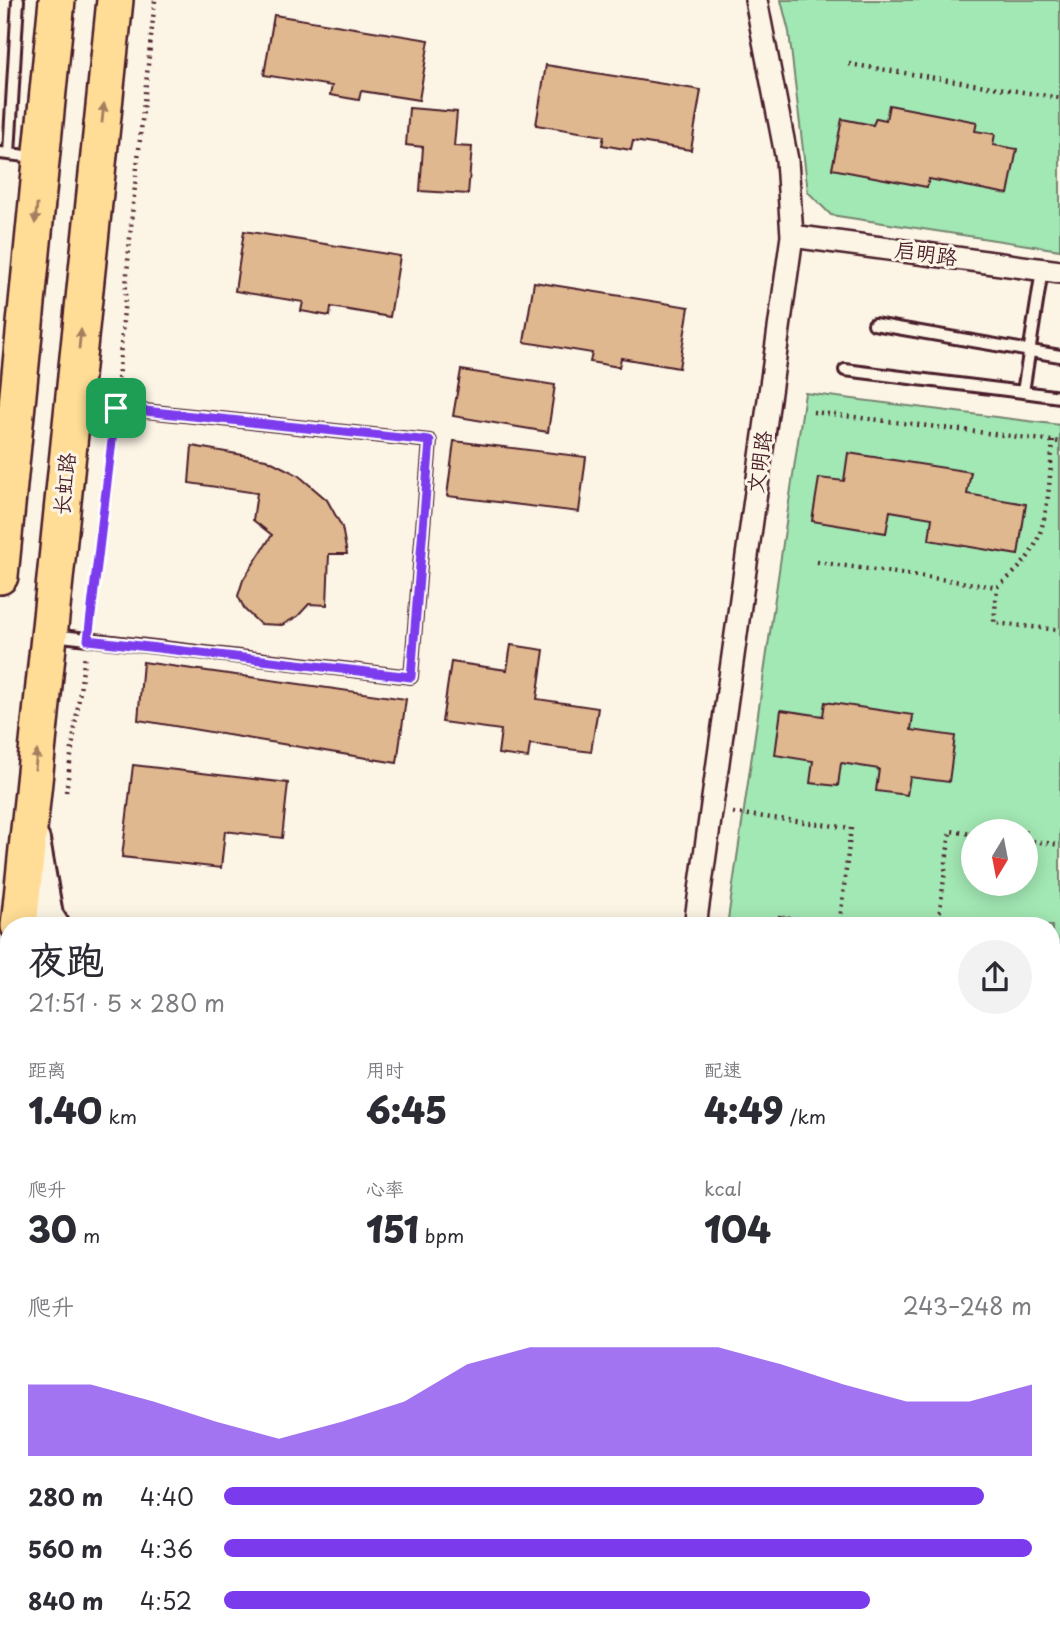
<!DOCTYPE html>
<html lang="zh">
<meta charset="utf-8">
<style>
:root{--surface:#fff;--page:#f2f2f3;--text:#2b2b33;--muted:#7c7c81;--accent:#7c3aed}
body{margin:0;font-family:"Playpen Sans","LXGW WenKai TC",sans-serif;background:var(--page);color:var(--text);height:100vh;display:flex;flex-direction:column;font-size:26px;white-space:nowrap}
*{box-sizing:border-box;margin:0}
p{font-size:23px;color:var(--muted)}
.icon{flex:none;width:38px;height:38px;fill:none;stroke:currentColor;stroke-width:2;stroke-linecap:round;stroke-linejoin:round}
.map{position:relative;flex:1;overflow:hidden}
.details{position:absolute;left:0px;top:917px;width:1060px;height:726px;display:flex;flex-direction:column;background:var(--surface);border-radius:28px 28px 0 0;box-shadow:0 4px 18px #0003}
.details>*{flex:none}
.needle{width:46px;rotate:190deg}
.controls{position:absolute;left:961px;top:819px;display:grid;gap:14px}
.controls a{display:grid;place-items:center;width:77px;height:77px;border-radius:50%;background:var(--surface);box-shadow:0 4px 18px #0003;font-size:35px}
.pin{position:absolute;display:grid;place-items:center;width:60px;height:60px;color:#fff;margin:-30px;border-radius:14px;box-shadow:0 4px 10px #0006}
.round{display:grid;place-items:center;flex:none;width:74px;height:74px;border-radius:37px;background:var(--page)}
.head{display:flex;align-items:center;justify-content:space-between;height:119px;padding:0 28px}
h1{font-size:38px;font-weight:800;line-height:52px}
.stats{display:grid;grid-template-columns:repeat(3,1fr);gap:10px;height:119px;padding:7px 28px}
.stats div{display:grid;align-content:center}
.stats b{font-size:35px;font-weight:800}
.stats small{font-size:19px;font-weight:400}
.stats p{font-size:19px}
.chart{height:196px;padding:14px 28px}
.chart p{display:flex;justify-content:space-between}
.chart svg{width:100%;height:126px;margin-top:7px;fill:var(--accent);opacity:.7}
ul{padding:0 28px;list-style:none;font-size:23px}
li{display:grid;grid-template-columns:112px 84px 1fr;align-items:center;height:52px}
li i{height:18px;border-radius:9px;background:var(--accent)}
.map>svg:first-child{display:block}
.built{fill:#f3e3cc}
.green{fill:#a2e8b4;stroke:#768470;stroke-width:2;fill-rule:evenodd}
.building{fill:#dfb890;stroke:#4a1f2b;stroke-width:2}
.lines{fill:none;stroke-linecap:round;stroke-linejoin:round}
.service-casing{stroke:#4a1f2b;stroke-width:16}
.minor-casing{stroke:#4a1f2b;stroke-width:26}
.tertiary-casing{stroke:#4a1f2b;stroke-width:32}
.trunk-casing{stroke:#4a1f2b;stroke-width:40}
.path{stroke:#4a1f2b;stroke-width:4.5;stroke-dasharray:2 5;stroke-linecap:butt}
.service{stroke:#fcf5e5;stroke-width:10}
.minor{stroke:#fcf5e5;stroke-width:21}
.tertiary{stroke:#fcf5e5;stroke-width:26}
.trunk{stroke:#ffdd96;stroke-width:35}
.oneway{fill:#a47e60}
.route-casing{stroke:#fff;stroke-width:14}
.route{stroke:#7c3aed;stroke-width:9}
.labels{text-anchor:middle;stroke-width:6;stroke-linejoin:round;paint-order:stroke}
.street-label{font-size:21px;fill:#4a1f2b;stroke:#fcf5e5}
</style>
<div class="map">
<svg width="1060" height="1642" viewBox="0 0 1060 1642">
<rect width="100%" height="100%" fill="#fcf5e5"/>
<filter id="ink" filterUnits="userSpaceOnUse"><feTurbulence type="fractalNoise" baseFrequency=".0143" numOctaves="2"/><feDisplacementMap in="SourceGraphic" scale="14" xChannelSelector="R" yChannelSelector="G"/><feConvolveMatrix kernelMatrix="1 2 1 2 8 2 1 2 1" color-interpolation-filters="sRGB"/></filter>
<g filter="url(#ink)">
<path class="built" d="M1052,1249L1060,1250V1369L1052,1366Z
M471,1634L938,1635L937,1642H471Z"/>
<path class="green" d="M781,0H1060V250L831,215L808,192L789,32Z
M805,393L1060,425V1056L1052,1055V926H727ZM973,831H1026V884H973Z
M40,1634L222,1635L221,1642H40Z"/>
<path class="building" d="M274,15L429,40L419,100L361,91L359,100L330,95L332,86L264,75Z
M546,65L701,90L691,150L633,141L631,150L602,145L604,136L536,125Z
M889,105L977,122L975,131L995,134L993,145L1017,149L1008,194L929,179L927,187L832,169L842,119L873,125L876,118L886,120Z
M409,108L457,112L454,146L472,147L468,194L420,191L423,147L406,145Z
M244,231L400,256L390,317L331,307L330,316L301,311L303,302L235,291Z
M534,282L689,307L679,368L621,358L619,367L590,362L592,353L524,342Z
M461,370L555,385L548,432L453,416Z
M454,441L586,457L579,512L447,496Z
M192,446L266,459L298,475L327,500L342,527L347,554H329L327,605L309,604L298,616L282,625L260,624L245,610L238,596L243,580L272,535L253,520L257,493L189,483Z
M848,453L971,472L967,494L1026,504L1018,555L929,540L932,518L890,511L886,533L812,521L819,478L844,481Z
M511,645L544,650L537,699L598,708L591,752L530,744L528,758L498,754L501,730L442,722L451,662L507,670Z
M143,662L406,699L397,763L138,720Z
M825,702L913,715L911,730L955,736L949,782L910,777L907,795L876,791L879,769L841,763L838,786L810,783L813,761L775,755L781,710L823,716Z
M133,765L288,783L282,838L225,831L221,868L122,857Z
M779,916L845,926H778Z
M1058,1257H1060V1320L1052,1319V1302Z
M1052,1392L1060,1393V1445L1052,1444Z
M1052,1585L1060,1586V1638L1036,1634H1052Z
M361,1634H464L462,1642H376L377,1637Z
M614,1634H683L682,1642Z
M713,1634H926L925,1642H712Z"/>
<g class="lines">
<g class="service-casing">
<path id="service" d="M0,153L35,157
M9,154L18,0
M1042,270L1023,392L1060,397
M874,324L1060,356
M845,370L1023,392
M53,635L411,677L430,441L79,404
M0,1588L9,1589
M543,1634L597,1642
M213,1642V1634
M336,1642L337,1634
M700,1642L701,1634
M931,1642L932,1634
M949,1642L950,1634"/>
</g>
<g class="minor-casing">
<path id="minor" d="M792,236L1060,272
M695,926L792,236L787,160L756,0"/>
</g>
<g class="tertiary-casing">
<path id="tertiary" d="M36,840L49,915L56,926
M1052,1152L1060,1153
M0,1179L9,1160"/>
</g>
<g class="trunk-casing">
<path id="trunk" d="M0,576L57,0
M19,926L115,0
M0,1135L9,1025"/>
</g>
<path class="path" d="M849,64L1060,98
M117,393L132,214L155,0
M813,412L1060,442
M1053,441C1049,476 1050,516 1034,547C1026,563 1011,576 997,587L994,623L1060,630
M817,562L997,587
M90,622L114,426
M66,792L85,655
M733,813L851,828L840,920L889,926
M1026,840L1060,845
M938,926L950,831L973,834
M1052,1242L1060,1243
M1052,1550L1060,1551
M0,1561L9,1445"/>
<use href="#service" class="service"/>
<use href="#minor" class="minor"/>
<use href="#tertiary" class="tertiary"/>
<use href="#trunk" class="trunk"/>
</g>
<defs><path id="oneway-solid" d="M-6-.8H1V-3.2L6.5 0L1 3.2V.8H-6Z" transform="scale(1.75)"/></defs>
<g class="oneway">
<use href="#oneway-solid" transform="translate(103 113) rotate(-84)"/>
<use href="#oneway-solid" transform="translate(36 214) rotate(96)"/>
<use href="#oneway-solid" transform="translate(80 339) rotate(-84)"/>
<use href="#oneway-solid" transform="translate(36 760) rotate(-84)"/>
</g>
</g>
<g class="lines" filter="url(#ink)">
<g class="route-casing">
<path id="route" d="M116,408L430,441L411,677L88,640Z"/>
</g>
<use href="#route" class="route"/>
</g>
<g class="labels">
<g class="street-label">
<text transform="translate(926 254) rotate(8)" y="7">启明路</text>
<text transform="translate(760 462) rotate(-82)" y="7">文明路</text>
<text transform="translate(65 484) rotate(-84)" y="7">长虹路</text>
</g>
</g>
</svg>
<div class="controls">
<a><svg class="needle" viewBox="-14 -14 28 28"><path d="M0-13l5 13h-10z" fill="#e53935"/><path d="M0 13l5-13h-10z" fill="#7c7c81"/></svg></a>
</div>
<div class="pin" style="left:116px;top:408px;background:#1e9e55"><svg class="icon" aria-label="arrive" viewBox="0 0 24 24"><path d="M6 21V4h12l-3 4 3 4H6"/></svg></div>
<section class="details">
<div class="head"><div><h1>夜跑</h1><p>21:51 · 5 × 280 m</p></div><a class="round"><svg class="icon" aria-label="share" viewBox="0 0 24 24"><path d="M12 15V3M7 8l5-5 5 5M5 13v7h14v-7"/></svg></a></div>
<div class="stats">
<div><p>距离</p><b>1.40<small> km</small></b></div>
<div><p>用时</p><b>6:45</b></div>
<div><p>配速</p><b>4:49<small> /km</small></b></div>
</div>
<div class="stats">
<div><p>爬升</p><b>30<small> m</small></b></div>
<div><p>心率</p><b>151<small> bpm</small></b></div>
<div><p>kcal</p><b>104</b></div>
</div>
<div class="chart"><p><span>爬升</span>243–248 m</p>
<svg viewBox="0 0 160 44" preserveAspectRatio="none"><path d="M0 44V19L10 19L20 25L30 32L40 38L50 32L60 25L70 12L80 6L90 6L100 6L110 6L120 12L130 19L140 25L150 25L160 19V44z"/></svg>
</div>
<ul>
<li><b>280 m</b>4:40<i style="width:94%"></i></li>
<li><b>560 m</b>4:36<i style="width:100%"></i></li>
<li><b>840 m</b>4:52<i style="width:80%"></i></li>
</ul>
</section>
</div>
